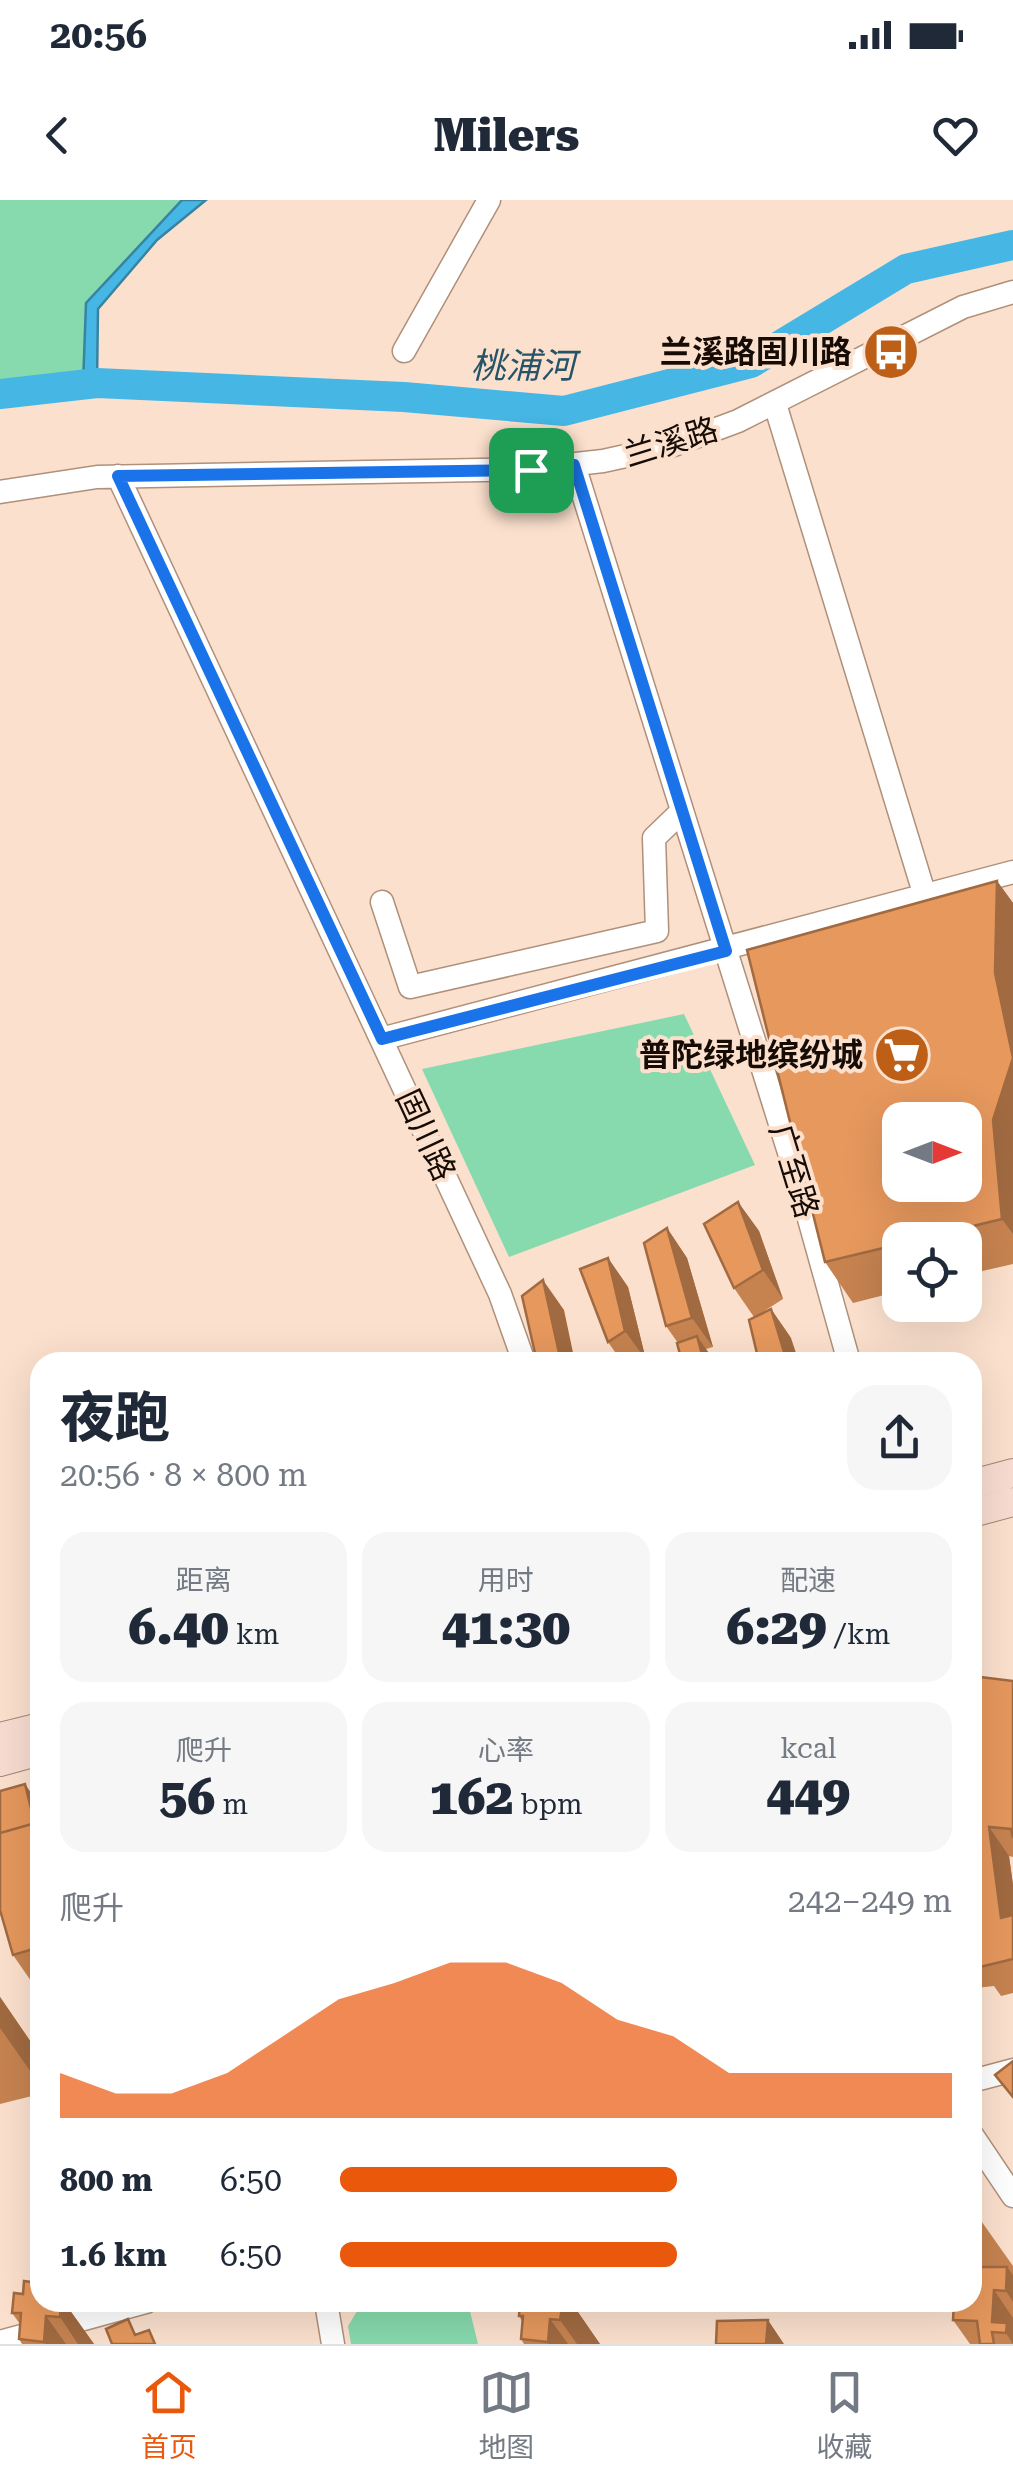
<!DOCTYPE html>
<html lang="zh">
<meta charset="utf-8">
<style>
:root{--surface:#fff;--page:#f6f6f7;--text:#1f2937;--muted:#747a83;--line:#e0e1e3;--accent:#ea580c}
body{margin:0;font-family:"Roboto Serif","Noto Sans SC",serif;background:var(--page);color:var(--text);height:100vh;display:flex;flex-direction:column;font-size:38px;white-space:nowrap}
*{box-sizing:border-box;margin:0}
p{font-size:32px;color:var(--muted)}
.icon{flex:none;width:55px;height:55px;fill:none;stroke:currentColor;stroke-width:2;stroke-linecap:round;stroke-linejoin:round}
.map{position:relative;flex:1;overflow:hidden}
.panel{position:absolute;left:30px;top:1152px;width:952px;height:960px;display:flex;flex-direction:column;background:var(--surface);border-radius:30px;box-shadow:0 10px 40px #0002}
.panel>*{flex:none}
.needle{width:65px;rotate:90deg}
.tools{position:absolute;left:882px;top:902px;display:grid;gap:20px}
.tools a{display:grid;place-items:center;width:100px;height:100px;border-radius:20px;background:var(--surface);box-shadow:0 10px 40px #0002;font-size:50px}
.pin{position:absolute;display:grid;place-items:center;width:85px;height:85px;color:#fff;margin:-42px;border-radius:20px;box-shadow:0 5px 15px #0006}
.round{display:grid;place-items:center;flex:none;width:105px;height:105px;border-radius:30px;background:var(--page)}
.head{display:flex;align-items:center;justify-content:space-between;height:170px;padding:0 30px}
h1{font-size:55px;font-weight:800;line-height:75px}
.metrics{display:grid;grid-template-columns:repeat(3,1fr);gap:15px;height:170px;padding:10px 30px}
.metrics div{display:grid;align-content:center;border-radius:25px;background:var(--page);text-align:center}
.metrics b{font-size:50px;font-weight:800}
.metrics small{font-size:28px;font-weight:400}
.metrics p{font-size:28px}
.chart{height:280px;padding:20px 30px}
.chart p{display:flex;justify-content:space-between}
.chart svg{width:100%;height:180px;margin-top:10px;fill:var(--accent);opacity:.7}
ul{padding:0 30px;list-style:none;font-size:32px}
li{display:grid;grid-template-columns:160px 120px 1fr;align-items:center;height:75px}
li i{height:25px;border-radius:12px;background:var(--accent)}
.status{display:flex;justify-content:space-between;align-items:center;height:70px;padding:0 50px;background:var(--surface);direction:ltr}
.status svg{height:28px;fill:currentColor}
header{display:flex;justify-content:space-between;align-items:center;height:130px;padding:0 30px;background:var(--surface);font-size:45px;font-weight:800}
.menu{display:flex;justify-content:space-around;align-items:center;height:140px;border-top:2px solid var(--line);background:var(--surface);font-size:28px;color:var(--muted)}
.menu a{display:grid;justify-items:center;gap:5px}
.menu .current{color:var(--accent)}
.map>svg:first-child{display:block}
.green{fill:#87daad}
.water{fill:#46b6e5;stroke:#3883a2;stroke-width:2.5}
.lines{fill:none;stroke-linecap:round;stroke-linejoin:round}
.river{stroke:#46b6e5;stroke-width:30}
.minor-casing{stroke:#af907a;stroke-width:25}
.major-casing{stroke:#a78476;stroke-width:30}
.minor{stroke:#fff;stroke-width:22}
.major{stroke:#f8dcd1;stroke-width:28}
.wall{fill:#c68350}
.shaded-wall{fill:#a16a41}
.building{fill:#e6985d;stroke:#a16a41;stroke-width:2.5;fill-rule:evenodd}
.route-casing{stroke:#fff;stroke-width:20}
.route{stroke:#1a73e8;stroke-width:12}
.labels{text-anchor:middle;stroke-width:8;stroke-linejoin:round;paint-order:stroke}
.poi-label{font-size:32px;font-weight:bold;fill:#170c05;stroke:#fbe0cd;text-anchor:end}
.street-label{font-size:32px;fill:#170c05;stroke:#fbe0cd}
.water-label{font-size:35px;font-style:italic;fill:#255367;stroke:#fbe0cd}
</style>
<div class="status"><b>20:56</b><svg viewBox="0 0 49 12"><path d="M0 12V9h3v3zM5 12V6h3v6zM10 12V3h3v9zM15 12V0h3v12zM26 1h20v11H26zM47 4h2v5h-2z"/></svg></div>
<header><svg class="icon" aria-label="back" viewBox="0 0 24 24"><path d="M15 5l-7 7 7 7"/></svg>Milers<svg class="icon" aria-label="heart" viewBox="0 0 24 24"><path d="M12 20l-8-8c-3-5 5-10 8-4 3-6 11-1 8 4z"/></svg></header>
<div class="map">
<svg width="1013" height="2144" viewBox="0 0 1013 2144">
<rect width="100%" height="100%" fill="#fbe0cd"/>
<path class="green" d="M0,0H182L86,103L83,185L0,194Z
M684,814L755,965L509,1057L422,869Z
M362,2103H468L478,2144H351L348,2126Z"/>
<path class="water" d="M182,0H206L157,40L98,109L97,183L83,185L86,103Z"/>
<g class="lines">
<path class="river" d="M0,194L97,183L404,197L564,211L751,163L906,69L1013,45"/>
<g class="minor-casing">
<path id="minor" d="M404,151L489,0
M775,204L925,696
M574,265L802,994L849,1162
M118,276L500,1094L524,1162
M0,292L97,277L531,269L603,261L671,246L738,221L963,107L1013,92
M382,702L410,787L657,731L654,638L682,611
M381,839L1013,672
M972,1881L1013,1870
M972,1935L1013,1996
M326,2102L333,2144
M0,2142L146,2102"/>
</g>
<g class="major-casing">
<path id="major" d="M972,1284L1013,1273
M972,1313L1013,1302
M0,1537L40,1527
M0,1562L40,1551"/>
</g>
<use href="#minor" class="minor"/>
<use href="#major" class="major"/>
</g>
<path class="wall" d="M997,681L1013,703V1064L965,1075V1040H900V1091L853,1103L825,1062Z
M738,1002L759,1031L783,1099L758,1115L771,1109L791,1138L754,1117L734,1088Z
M667,1028L687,1058L713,1147L706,1149L715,1162H682L678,1143L666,1126Z
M608,1058L628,1087L646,1160L642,1162H622L608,1142Z
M972,1476L1013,1481V1657L1009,1656L1013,1685V1793L1001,1796L994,1786L976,1788L972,1784Z
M40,1606V1794L13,1755Z
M0,1797L35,1848L40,1868V1894L0,1904Z
M972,2008L1013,2066V2144H970L953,2120L972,2102Z
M40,2102H64L94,2144H22L19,2139L20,2124L12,2113Z
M571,2102L600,2144H524L521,2139L522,2121L519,2116Z
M845,2102H862L848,2108Z"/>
<path class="shaded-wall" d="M997,681L1013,703V1034L1002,1019L993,920Z
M738,1002L759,1031L783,1099L763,1070Z
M667,1028L687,1058L713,1147L692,1118Z
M608,1058L628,1087L646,1160L625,1131Z
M543,1080L564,1110L575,1162H561Z
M771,1109L791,1138L799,1162H787Z
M697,1136L715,1162H704Z
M25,1584L40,1606V1652L32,1624Z
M989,1627L1009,1656L1013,1685V1735L1001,1718Z
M0,1797L35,1848L40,1868V1885L0,1828Z
M1007,2067L1013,2075V2102L1006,2091Z
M994,2090L1013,2118V2144L1006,2133L992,2122Z
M52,2102H64L94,2144H78L60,2117Z
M555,2102H571L600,2144H577L560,2120Z
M46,2116L66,2144H46L44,2142Z
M550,2119L568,2144H549L548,2142Z
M768,2120L784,2144H766Z"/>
<path class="building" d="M997,681L995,773L1013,858L993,920L1002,1019L915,1040H900V1044L825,1062L747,750ZM900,920H965V985H900Z
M738,1002L763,1070L734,1088L704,1024Z
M667,1028L692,1118L666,1126L644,1043Z
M608,1058L625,1131L608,1142L580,1069Z
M543,1080L561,1162H537L522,1096Z
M771,1109L787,1162H759L749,1120Z
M697,1136L704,1162H682L677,1143Z
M972,1476L1013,1481V1638L1011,1629L989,1627L1001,1718L1013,1715V1759L980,1767L978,1756H972Z
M25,1584L36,1629L32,1624L0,1633V1591Z
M32,1624L40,1652V1747L13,1755L0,1710V1633Z
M1013,1861V1897L995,1875Z
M972,2067H1007L1006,2091L994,2090L992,2122L1007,2123L1006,2133L992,2132L994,2144H980L977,2121L953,2120L954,2102H972Z
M24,2081L40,2083V2102H61L60,2117L46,2116L44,2142L19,2139L21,2113H12L14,2093L23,2094Z
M520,2102H563L560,2120L550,2119L548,2142L521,2139L523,2116H519Z
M128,2119L135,2135L149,2130L155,2144H112L106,2129Z
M768,2120L766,2144H716L717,2121Z"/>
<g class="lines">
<g class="route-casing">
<path id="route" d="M574,265L726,751L382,839L118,276L531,270Z"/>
</g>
<use href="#route" class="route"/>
</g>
<defs>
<g id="bus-disc" transform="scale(2.875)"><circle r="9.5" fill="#be5f18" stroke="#fbe0cd"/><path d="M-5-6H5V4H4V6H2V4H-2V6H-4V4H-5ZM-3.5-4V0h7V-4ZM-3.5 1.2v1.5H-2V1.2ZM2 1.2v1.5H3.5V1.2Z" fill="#fff"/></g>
<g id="supermarket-disc" transform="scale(2.875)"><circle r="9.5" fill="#be5f18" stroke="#fbe0cd"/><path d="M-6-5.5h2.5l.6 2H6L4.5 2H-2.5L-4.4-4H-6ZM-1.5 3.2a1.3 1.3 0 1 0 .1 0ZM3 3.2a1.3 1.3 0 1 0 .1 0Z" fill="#fff"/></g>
</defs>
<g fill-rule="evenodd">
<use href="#bus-disc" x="891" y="152"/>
<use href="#supermarket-disc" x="902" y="855"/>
</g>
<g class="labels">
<g class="poi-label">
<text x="852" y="163">兰溪路固川路</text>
<text x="863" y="866">普陀绿地缤纷城</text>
</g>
<g class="street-label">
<text transform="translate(671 242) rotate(-17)" y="11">兰溪路</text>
<text transform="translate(426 935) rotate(65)" y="11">固川路</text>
<text transform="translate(794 971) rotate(73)" y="11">广至路</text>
</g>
<g class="water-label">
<text x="523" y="178">桃浦河</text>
</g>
</g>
</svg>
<div class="tools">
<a><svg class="needle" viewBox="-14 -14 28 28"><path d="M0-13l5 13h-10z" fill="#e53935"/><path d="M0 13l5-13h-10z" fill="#747a83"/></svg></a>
<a><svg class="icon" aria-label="locate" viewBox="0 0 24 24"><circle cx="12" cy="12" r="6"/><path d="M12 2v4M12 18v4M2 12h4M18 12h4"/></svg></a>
</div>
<div class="pin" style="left:531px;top:270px;background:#1e9e55"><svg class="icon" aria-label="arrive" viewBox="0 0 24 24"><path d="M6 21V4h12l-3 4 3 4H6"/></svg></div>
<section class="panel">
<div class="head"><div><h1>夜跑</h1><p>20:56 · 8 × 800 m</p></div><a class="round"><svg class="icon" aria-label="share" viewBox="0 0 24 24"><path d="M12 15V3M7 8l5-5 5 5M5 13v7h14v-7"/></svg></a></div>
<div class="metrics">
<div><p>距离</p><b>6.40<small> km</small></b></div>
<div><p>用时</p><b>41:30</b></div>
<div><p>配速</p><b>6:29<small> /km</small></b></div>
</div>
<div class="metrics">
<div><p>爬升</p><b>56<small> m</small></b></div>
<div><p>心率</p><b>162<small> bpm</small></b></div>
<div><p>kcal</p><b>449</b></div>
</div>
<div class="chart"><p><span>爬升</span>242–249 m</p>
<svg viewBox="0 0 160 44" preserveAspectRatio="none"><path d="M0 44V33L10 38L20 38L30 33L40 24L50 15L60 11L70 6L80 6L90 11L100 20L110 24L120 33L130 33L140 33L150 33L160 33V44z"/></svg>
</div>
<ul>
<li><b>800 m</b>6:50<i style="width:55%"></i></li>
<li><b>1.6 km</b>6:50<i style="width:55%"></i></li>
</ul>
</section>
</div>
<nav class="menu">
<a class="current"><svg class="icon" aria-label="home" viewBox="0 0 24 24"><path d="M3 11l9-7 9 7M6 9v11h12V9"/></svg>首页</a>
<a><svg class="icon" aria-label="map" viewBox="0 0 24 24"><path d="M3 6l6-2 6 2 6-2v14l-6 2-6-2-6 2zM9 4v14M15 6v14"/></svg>地图</a>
<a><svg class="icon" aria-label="saved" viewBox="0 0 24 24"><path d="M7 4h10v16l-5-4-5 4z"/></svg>收藏</a>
</nav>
